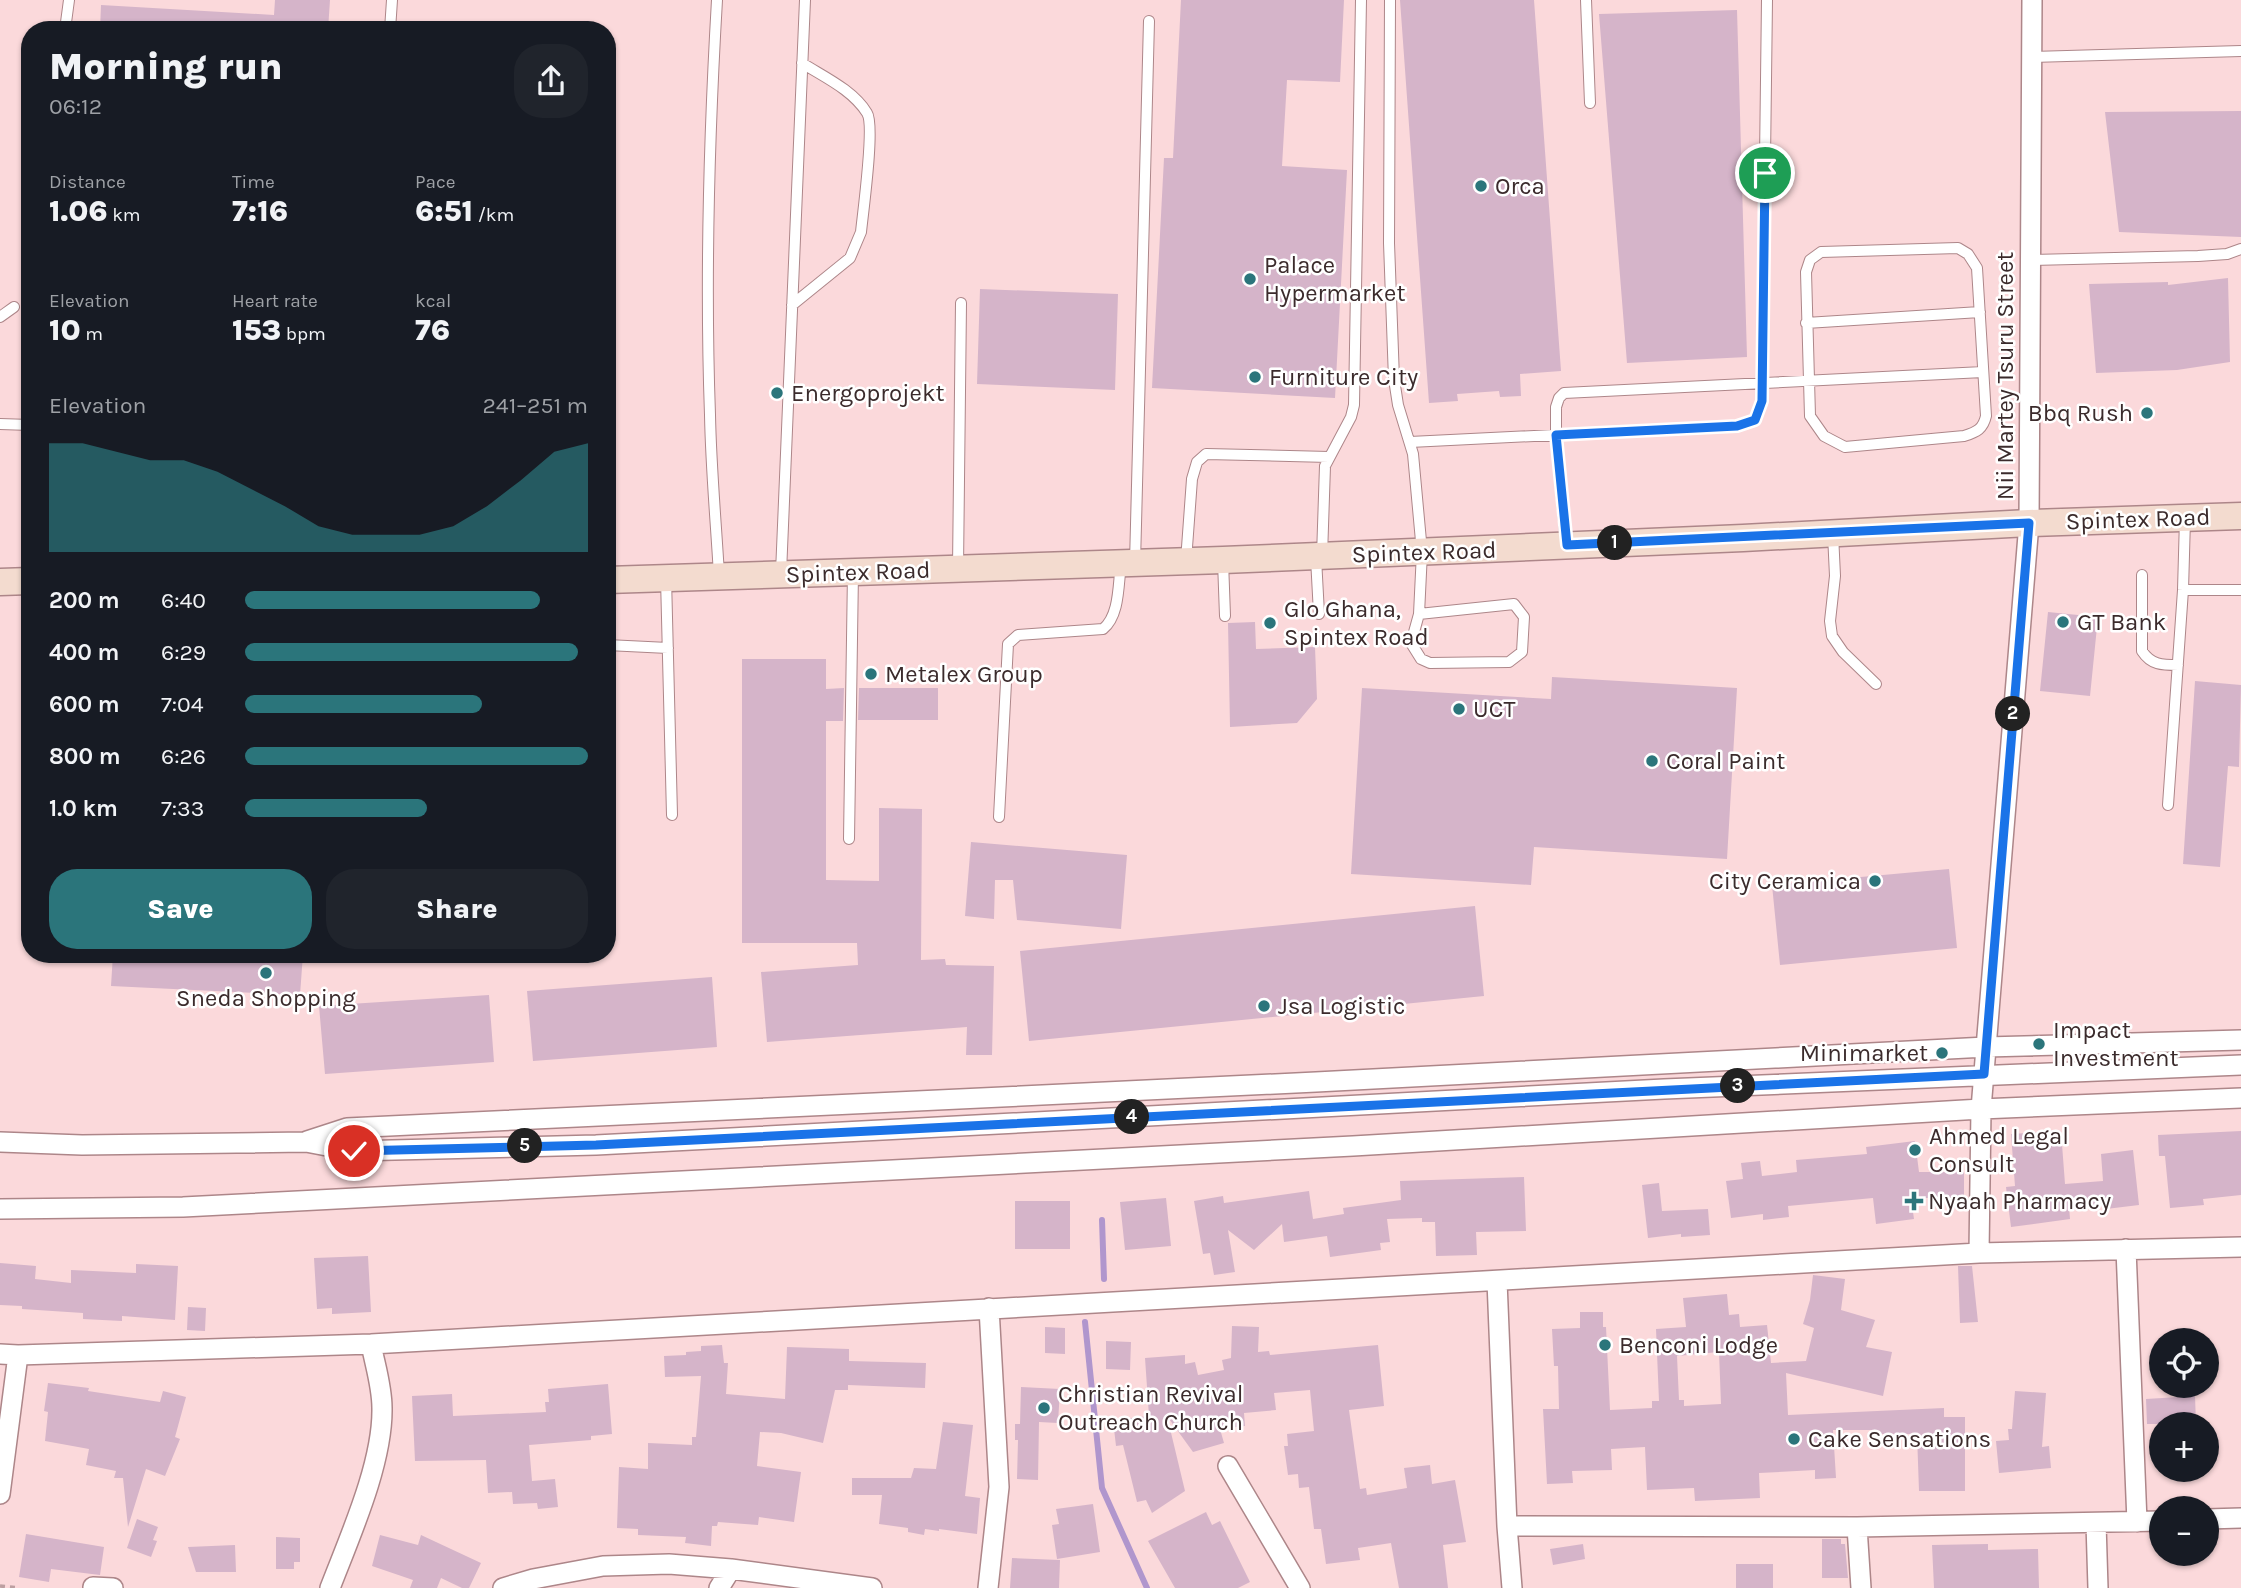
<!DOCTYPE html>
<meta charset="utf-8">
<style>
:root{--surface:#171b24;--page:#20242c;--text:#f1f3f6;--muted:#9ea1a6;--accent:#2b757b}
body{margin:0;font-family:Karla,sans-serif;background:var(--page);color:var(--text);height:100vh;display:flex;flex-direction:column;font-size:26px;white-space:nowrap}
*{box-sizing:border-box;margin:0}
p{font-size:23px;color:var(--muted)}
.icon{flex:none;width:38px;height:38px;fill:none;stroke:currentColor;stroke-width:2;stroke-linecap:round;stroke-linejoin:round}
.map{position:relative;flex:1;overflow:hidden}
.details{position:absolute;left:21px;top:21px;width:595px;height:942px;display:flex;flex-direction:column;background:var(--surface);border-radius:28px;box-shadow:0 2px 5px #0004}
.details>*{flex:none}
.fabs{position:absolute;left:2149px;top:1328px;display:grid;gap:14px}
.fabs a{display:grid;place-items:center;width:70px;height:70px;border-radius:50%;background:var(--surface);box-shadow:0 2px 5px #0004;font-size:35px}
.pin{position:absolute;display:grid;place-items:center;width:60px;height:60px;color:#fff;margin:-30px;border:4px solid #fff;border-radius:50%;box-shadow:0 2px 7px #0007}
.km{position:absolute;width:35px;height:35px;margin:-18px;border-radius:50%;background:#222;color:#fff;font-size:19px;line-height:35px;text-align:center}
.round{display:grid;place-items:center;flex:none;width:74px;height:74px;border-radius:28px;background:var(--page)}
.summary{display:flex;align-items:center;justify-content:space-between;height:119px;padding:0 28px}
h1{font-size:38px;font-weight:800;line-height:52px}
.figures{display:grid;grid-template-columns:repeat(3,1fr);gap:10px;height:119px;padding:7px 28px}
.figures div{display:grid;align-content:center}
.figures b{font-size:30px;font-weight:800}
.figures small{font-size:19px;font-weight:400}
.figures p{font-size:19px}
.chart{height:196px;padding:14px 28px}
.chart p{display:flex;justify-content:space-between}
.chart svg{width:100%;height:126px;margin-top:7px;fill:var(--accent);opacity:.7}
.primary-button{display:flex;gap:14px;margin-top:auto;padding:14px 28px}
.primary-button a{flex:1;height:80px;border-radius:28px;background:var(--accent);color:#fff;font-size:28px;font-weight:800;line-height:80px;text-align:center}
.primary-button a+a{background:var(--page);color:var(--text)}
ul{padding:0 28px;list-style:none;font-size:23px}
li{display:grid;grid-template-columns:112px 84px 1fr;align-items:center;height:52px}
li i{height:18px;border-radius:9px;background:var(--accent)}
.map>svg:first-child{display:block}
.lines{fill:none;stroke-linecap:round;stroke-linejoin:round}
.stream{stroke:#b096cd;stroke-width:6}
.building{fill:#d5b4c9;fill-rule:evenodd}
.lane-casing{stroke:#ad8689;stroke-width:12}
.street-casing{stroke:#ad8689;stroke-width:22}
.secondary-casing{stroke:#ad8689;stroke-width:29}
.path{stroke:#bc9fa1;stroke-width:3.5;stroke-dasharray:5 5;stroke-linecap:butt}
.lane{stroke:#fff;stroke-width:10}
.street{stroke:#fff;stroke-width:19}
.secondary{stroke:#f3dbcf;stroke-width:26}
.route-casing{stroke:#fff;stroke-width:14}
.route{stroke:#1a73e8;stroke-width:9}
.poi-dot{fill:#2b757b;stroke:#fff;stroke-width:2.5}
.labels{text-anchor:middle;stroke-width:5;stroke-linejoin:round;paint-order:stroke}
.poi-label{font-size:24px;fill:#3b2b2c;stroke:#fff;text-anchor:start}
.street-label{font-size:24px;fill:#3b2b2c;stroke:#fff}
</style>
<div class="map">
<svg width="2241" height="1588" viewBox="0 0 2241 1588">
<rect width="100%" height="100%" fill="#fbd9db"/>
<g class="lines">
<path class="stream" d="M1102,1220L1104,1279
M1085,1322L1102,1488L1147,1588"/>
</g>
<path class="building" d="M275,0H330L328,30H100L101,5L274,15Z
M1181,0H1344L1340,82L1287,80L1282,166L1347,170L1335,398L1152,388L1164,158H1173Z
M1400,0H1534L1561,371L1520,374L1521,396L1500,397L1499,391L1457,394L1458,401L1429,403Z
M1737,10L1747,357L1627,363L1599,14Z
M2241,111V237L2119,232L2105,112Z
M2228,278L2230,362L2177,370L2096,373L2089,284L2168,282V285Z
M980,289L1118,294L1115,390L977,384Z
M2048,612L2098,617L2090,696L2040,691Z
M1255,622L1256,649L1315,647L1317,699L1297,723L1230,727L1228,623Z
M742,659H826V689L844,688L843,721H826V880L879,881V808L922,809L921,960L945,959L946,965L994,966L992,1055H966L967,1027L767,1042L761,972L858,965L857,943H742Z
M1552,677L1737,688L1727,859L1534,847L1531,885L1351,874L1362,688L1551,699Z
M2195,681L2241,685L2239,767L2228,766L2220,867L2183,864Z
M859,688H938V720H858Z
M971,842L1127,855L1121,929L1017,920L1013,880H995L994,919L965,916Z
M1949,869L1957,948L1780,965L1772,885Z
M1475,906L1484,996L1029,1041L1020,951Z
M113,954H303L300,995L111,986Z
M712,977L717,1047L533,1061L527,991Z
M489,995L494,1062L325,1074L319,1006Z
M2061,1131L2065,1184L2103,1181L2101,1154L2133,1150L2139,1205L2106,1209V1204L2069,1207L2070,1219L2011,1227L2006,1187L2015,1186L2011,1134Z
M2241,1131V1195L2203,1199L2204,1205L2170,1208L2165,1156H2159L2158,1135Z
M1915,1141L1919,1172H1964V1198H1911L1914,1219L1876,1224L1873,1198L1788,1206L1789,1217L1763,1220V1214L1731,1218L1726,1181L1743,1179L1741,1163L1760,1161L1762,1176L1797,1172L1796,1160L1867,1154L1866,1147Z
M1524,1177L1526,1231L1476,1232L1477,1255L1436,1256L1435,1222H1422V1218L1387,1219L1390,1242L1380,1243L1381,1250L1330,1257L1327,1236L1284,1242L1282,1224L1254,1250L1228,1230L1235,1272L1214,1275L1210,1253L1203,1254L1194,1201L1223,1196L1224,1203L1309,1191L1313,1219L1344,1214L1343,1208L1401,1200L1400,1181Z
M1659,1183L1662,1211L1708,1209L1710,1235L1681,1237V1234L1648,1238L1642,1185Z
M1166,1198L1171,1246L1125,1250L1120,1202Z
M1015,1201H1070V1249H1015Z
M368,1256L371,1312L332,1314V1308L317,1309L314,1258Z
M0,1263L36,1266L35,1279L71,1283V1270L136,1273V1264L178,1266L175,1320L122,1316V1321L83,1319V1313L22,1309V1306L0,1305Z
M1958,1266H1972L1978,1322L1960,1323Z
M1813,1275L1845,1279L1841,1310L1875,1320L1866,1347L1892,1352L1883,1396L1786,1373L1788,1415L1944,1408V1417H1965V1491H1919L1917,1434H1871V1430H1833L1836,1478L1815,1479V1470L1759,1473L1760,1498L1695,1501L1694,1488L1647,1490L1645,1447L1611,1449L1612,1470L1572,1471L1573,1483L1547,1484L1543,1409H1559L1558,1366H1554L1552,1329L1580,1328V1312H1603V1327H1606L1610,1410L1652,1408V1401H1659L1656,1329L1686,1327L1683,1298L1727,1294L1729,1315L1739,1314L1740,1327L1767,1325L1771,1363L1806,1361L1814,1328L1803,1324L1810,1300ZM1719,1352L1721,1404L1684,1406V1400H1679L1677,1356Z
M188,1307L206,1308L205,1331L187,1330Z
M1232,1326L1259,1327L1258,1352L1269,1351L1270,1355L1378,1345L1384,1406L1349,1410L1360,1489L1366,1488L1367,1495L1407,1488L1404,1468L1430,1465L1432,1484L1455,1480L1466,1542L1443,1545L1448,1588H1399L1391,1543L1358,1548L1360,1560L1326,1564L1321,1529H1314L1309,1487L1299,1488L1298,1474L1288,1475L1284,1446H1288L1287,1434L1314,1431L1310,1390L1274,1393L1276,1410L1244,1413L1245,1426L1220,1429L1224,1443L1193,1452L1167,1416L1185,1491L1152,1513L1146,1500L1137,1502L1123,1445L1116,1446L1113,1420L1149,1416L1145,1358L1185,1355V1364L1195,1362L1198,1375L1224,1370L1222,1360L1231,1358Z
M1045,1327L1065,1328V1354L1045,1353Z
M1106,1341L1131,1342L1130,1370L1106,1369Z
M722,1345L724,1363H728L726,1394L785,1399L787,1347L849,1349V1361L926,1363L925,1388L848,1385V1390H835L823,1443L781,1433L760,1432L757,1466L801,1472L794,1522L759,1517L758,1525L718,1522L717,1526H712L711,1546L685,1543L686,1537L638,1535V1529L617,1528L619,1467L648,1469V1443L692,1445V1437H696L701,1376L665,1377L664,1356L686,1355V1352L701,1351V1346Z
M48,1383L89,1388L88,1391L160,1402L163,1391L186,1397L175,1437L180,1439L165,1476L146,1469L128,1527L123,1478H114L116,1471L86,1465L89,1449L45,1441L48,1412L44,1411Z
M608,1384L612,1434L591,1436V1440L529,1445L532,1481L555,1479L558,1507L538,1509L537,1503L513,1504L512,1492L488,1493L486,1460L415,1461L412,1396L452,1394L453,1416L546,1412L545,1402H549L548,1389Z
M1021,1387L1060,1389L1058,1423L1039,1422L1038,1480L1017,1479L1018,1440H1015V1424H1020Z
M2015,1391L2046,1393L2042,1447L2049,1446L2051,1468L1999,1473L1996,1441L2009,1440L2008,1429H2012Z
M2195,1396L2196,1424H2147L2146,1399Z
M943,1422L973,1425L965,1496L980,1498L977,1534L939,1529V1531L925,1529L924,1535L908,1532V1528L879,1524L882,1495H852V1478H911L914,1468L936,1469Z
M1093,1504L1100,1552L1057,1559L1052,1525L1059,1524L1056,1509Z
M1206,1512L1212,1525L1220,1521L1250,1582L1238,1588H1175L1148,1541Z
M137,1519L158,1527L153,1540L157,1541L151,1557L127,1548Z
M26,1534L104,1547L100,1575L51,1569L49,1582L19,1577Z
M380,1535L418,1545L421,1535L481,1563L469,1588H462L441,1578L437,1588H410L413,1580L372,1566Z
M276,1537L300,1538V1562H294V1569H276Z
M1822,1539H1841V1544H1845L1848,1578H1822Z
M1583,1544L1585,1559L1553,1565L1550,1549Z
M1988,1544V1550L2038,1549L2039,1588H1934L1932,1545Z
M235,1545L236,1572H196L188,1547Z
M1012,1558L1060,1560L1059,1588H1010Z
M1736,1564H1773V1588H1736Z"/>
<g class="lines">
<g class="lane-casing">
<path id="lane" d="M717,0C709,138 705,277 710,415C711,469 716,522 719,575
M1390,0L1389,243L1394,379L1398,405L1413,454L1422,552L1419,614L1411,643L1421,659L1430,663L1509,662L1522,652L1524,617L1514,604L1419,614
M1586,0L1590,103
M65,30L69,0
M390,30L392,0
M2032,57L2241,51
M1958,248L1968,254L1977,268L1986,416C1983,429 1977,432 1964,436L1845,447L1824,436L1810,416L1806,272L1810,260L1821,252Z
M2031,260L2198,256L2227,254L2241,249
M792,305L850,258L861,232C863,212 875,125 867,113C853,90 824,77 802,63
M0,317L14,307
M1806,323L1980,312
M0,424L30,425
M1410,442L1737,426L1755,420L1762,401L1767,0
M1833,534L1835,576L1830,621L1832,636L1843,652L1876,684
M1566,543L1556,435V407L1559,398L1564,393L1983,372
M1322,556L1325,466L1351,417L1354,405L1361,0
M1316,558L1319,614
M1186,561L1192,479L1197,462L1206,454L1329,457
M1223,561L1225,616
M1135,563L1149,21
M958,568L961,303
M781,573L805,0
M2142,575V651C2151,665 2162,665 2178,665
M666,578L672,815
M2183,590H2241
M607,645L668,648
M2168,805L2183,590L2185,519
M999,817L1008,644L1018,635L1103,629C1120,615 1118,584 1121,564
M849,839L853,572"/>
</g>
<g class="street-casing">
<path id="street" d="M307,1141L347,1128L1316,1082L1986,1047L2241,1040
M0,1142L82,1145L306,1142L353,1151L596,1145L1664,1089L2241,1065
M0,1209L183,1207L1353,1146L1981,1109L2241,1098
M2126,1249L2137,1522
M1979,1253L1981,1109L2029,523L2032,0
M1497,1281L1507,1526L1512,1588
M0,1354L18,1355L371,1344L1979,1253L2241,1247
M1228,1466L1300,1588
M0,1494L18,1355
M2207,1519L2241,1518
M2096,1523L2098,1588
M1507,1526L1857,1527L2161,1521
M1857,1527L1861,1588
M93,1587L113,1588
M330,1588C350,1536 383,1463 382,1408C382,1386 375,1365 371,1344
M503,1588L533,1579L603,1566L669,1564L731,1569L872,1588
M719,1588L731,1569
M988,1588L999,1487L989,1308"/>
</g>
<g class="secondary-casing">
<path id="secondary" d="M607,580L1223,560L1743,538L2029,523L2241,516
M0,582L30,581"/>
</g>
<path class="path" d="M0,1586L19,1588"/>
<use href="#lane" class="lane"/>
<use href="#street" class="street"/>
<use href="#secondary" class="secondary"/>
</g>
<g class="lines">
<g class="route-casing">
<path id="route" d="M354,1151L596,1145L1984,1074L2029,523L1567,545L1556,435L1737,426L1755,420L1762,401L1765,173"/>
</g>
<use href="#route" class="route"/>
</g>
<g class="poi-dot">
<circle cx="1481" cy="186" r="7"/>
<circle cx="1250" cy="279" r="7"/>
<circle cx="1255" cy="377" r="7"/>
<circle cx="777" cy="393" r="7"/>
<circle cx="2147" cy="413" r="7"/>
<circle cx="2063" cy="622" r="7"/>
<circle cx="1270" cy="623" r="7"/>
<circle cx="871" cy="674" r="7"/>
<circle cx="1459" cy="709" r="7"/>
<circle cx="1652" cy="761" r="7"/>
<circle cx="1875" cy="881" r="7"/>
<circle cx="266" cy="973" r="7"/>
<circle cx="1264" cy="1006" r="7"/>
<circle cx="2039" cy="1044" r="7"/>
<circle cx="1942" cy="1053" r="7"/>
<circle cx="1915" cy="1150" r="7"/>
<path d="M1910.5 1190.5h7v7h7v7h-7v7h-7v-7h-7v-7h7z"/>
<circle cx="1605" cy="1345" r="7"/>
<circle cx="1044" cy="1408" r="7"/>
<circle cx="1794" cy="1439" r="7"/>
</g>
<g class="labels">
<g class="poi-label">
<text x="1495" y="194">Orca</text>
<text x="1264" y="273">Palace<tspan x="1264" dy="28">Hypermarket</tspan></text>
<text x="1269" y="385">Furniture City</text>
<text x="791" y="401">Energoprojekt</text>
<text x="2133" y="421" text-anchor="end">Bbq Rush</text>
<text x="1284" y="617">Glo Ghana,<tspan x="1284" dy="28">Spintex Road</tspan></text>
<text x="2077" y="630">GT Bank</text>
<text x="885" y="682">Metalex Group</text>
<text x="1473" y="717">UCT</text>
<text x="1666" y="769">Coral Paint</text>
<text x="1861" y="889" text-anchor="end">City Ceramica</text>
<text x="266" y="1006" text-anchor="middle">Sneda Shopping</text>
<text x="1278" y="1014">Jsa Logistic</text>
<text x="2053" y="1038">Impact<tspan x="2053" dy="28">Investment</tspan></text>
<text x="1928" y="1061" text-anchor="end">Minimarket</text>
<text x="1929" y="1144">Ahmed Legal<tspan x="1929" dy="28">Consult</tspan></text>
<text x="1928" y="1209">Nyaah Pharmacy</text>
<text x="1619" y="1353">Benconi Lodge</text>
<text x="1058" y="1402">Christian Revival<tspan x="1058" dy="28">Outreach Church</tspan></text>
<text x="1808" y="1447">Cake Sensations</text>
</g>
<g class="street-label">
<text transform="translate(2005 376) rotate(-90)" y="8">Nii Martey Tsuru Street</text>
<text transform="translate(2138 519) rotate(-2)" y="8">Spintex Road</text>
<text transform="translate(1424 552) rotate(-2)" y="8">Spintex Road</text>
<text transform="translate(858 572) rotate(-2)" y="8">Spintex Road</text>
</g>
</g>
</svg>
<div class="fabs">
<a><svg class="icon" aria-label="locate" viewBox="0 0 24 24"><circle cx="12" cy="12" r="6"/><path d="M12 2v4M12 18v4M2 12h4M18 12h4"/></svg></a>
<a>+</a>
<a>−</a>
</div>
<div class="pin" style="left:1765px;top:173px;background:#1e9e55"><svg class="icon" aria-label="arrive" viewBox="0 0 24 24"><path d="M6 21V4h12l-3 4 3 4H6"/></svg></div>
<div class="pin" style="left:354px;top:1151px;background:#d93025"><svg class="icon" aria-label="check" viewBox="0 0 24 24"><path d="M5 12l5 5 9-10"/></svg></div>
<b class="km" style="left:1615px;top:543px">1</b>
<b class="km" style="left:2013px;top:714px">2</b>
<b class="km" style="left:1738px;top:1086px">3</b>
<b class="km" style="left:1132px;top:1117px">4</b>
<b class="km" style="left:525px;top:1146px">5</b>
<section class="details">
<div class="summary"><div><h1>Morning run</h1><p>06:12</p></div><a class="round"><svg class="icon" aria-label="share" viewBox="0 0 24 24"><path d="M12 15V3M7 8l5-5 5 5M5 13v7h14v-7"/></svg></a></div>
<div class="figures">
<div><p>Distance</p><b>1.06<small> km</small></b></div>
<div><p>Time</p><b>7:16</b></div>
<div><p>Pace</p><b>6:51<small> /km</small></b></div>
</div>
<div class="figures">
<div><p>Elevation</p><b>10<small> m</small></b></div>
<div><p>Heart rate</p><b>153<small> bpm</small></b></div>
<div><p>kcal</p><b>76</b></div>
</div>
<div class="chart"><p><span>Elevation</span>241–251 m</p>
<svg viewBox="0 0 160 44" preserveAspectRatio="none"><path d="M0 44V6L10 6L20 9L30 12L40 12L50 16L60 22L70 28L80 35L90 38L100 38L110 38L120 35L130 28L140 19L150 9L160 6V44z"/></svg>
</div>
<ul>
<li><b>200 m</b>6:40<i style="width:86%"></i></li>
<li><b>400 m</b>6:29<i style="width:97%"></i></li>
<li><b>600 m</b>7:04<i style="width:69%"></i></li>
<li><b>800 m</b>6:26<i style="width:100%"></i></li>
<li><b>1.0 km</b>7:33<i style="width:53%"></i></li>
</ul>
<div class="primary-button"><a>Save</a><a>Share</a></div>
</section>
</div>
